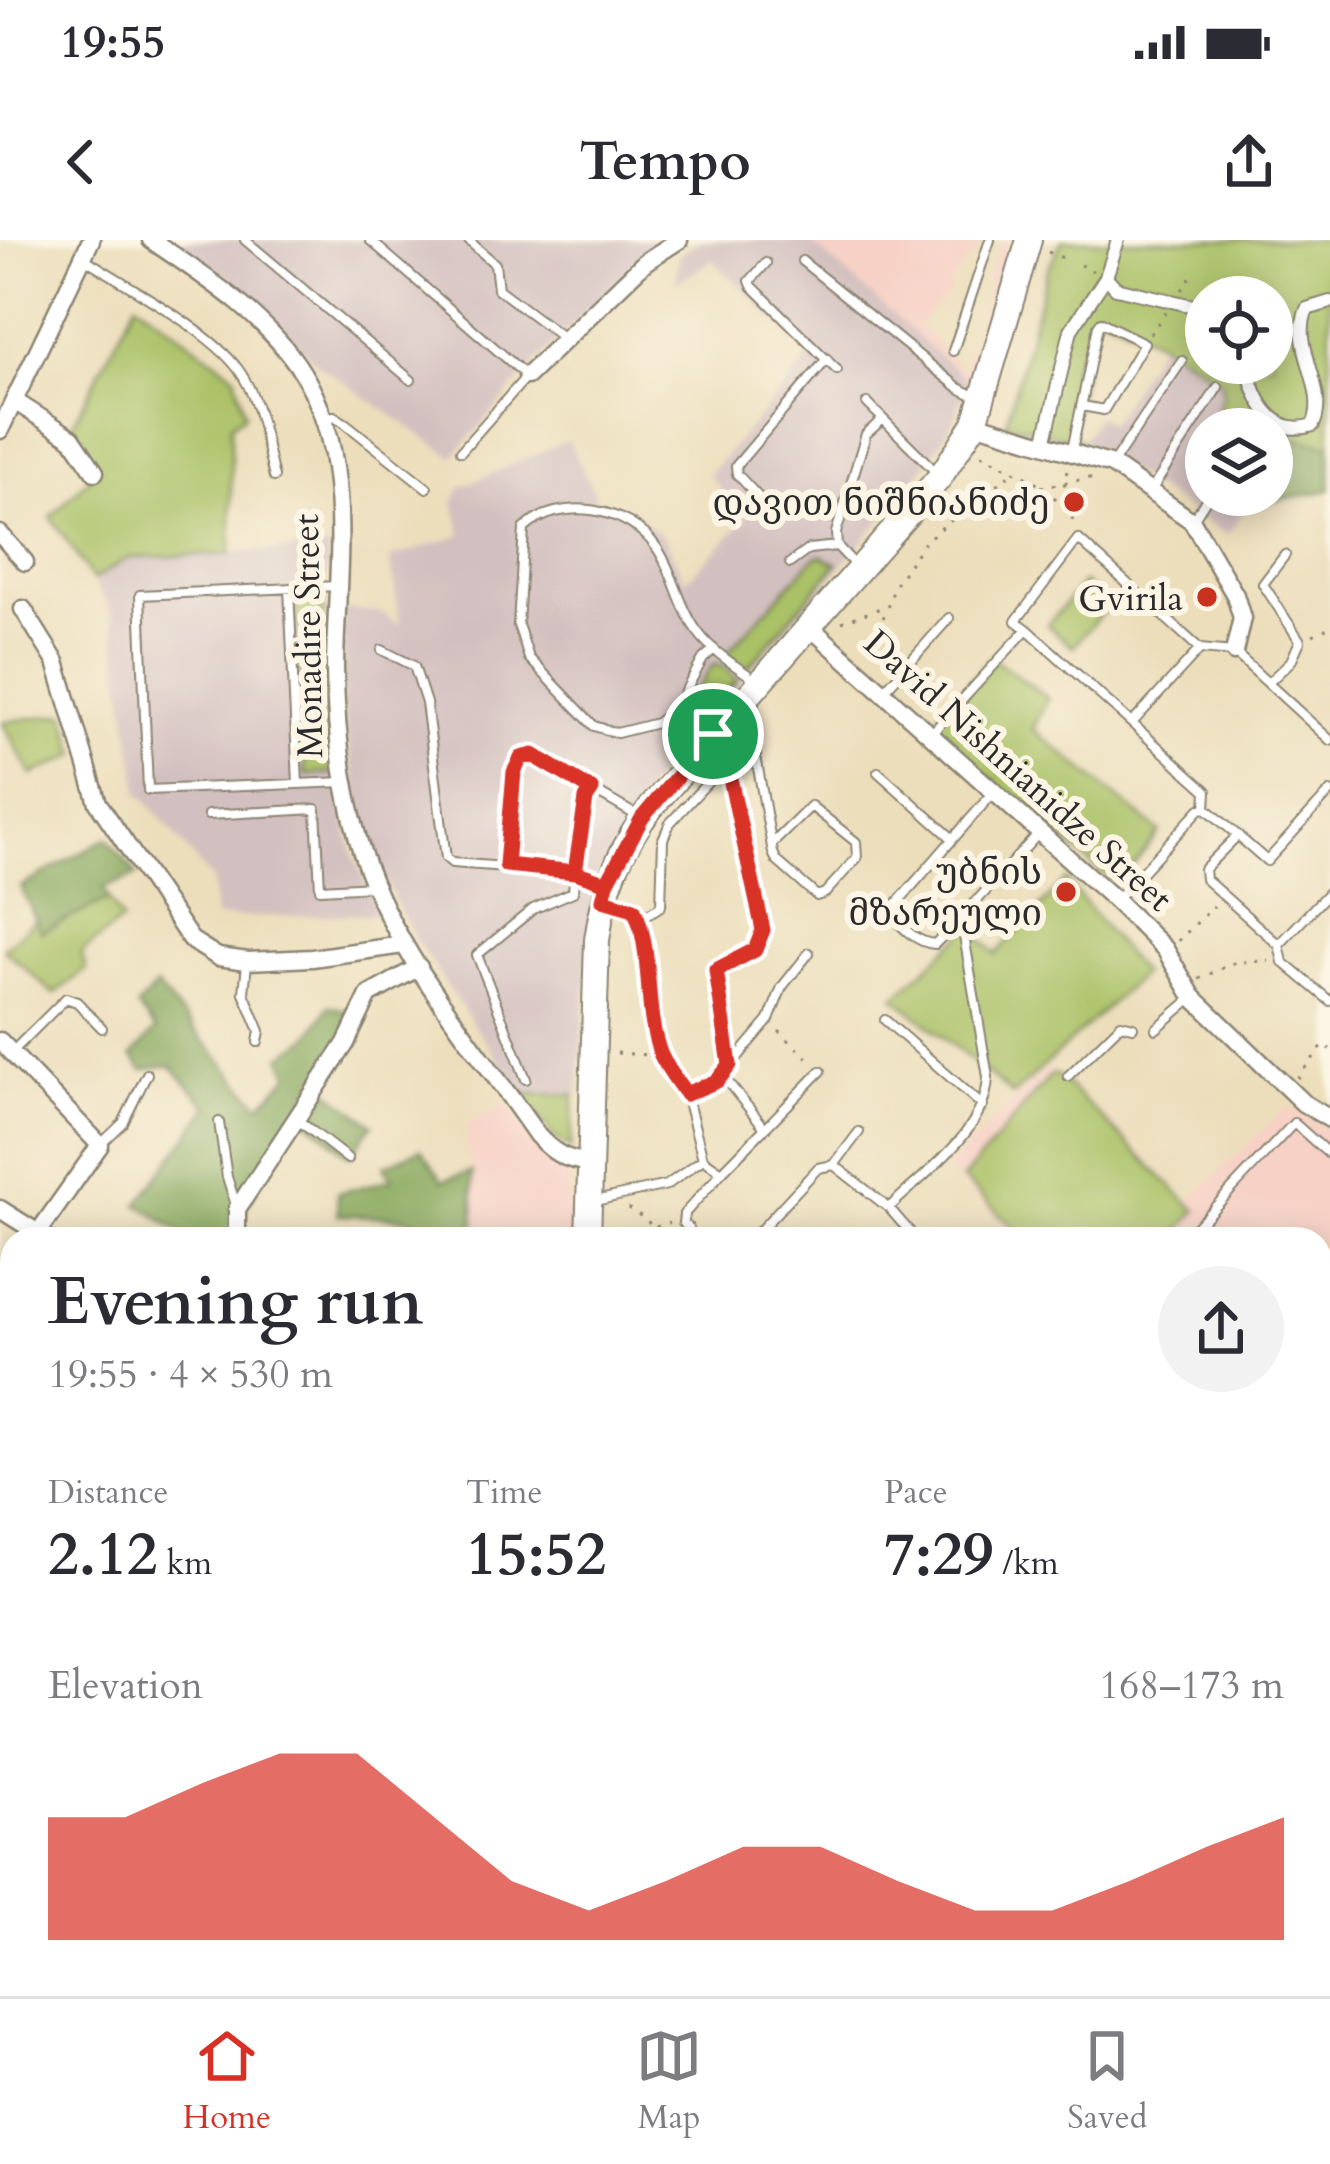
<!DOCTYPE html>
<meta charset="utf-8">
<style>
:root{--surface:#fff;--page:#f2f2f3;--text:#2b2b33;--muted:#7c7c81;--line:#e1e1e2;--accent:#d93025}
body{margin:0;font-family:Cardo,"Noto Serif Georgian",serif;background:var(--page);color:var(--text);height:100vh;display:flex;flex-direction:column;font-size:45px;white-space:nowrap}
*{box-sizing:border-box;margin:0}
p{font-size:39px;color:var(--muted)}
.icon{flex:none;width:66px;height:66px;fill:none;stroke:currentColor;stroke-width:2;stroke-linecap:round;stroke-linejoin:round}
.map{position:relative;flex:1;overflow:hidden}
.details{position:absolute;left:0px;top:987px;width:1332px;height:771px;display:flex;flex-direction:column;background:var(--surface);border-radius:36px 36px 0 0;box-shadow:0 6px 30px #0003}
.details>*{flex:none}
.buttons{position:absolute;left:1185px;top:36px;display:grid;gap:24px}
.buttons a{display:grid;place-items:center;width:108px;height:108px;border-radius:50%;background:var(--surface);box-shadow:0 6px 30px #0003;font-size:60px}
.pin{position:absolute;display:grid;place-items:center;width:102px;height:102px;color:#fff;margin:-51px;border:6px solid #fff;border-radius:50%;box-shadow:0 3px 12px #0007}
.round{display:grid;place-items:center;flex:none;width:126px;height:126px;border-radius:63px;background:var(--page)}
.head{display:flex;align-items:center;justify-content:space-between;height:204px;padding:0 48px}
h1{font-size:66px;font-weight:800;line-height:90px}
.metrics{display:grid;grid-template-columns:repeat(3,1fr);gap:18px;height:204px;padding:12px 48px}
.metrics div{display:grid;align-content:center}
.metrics b{font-size:60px;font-weight:800}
.metrics small{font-size:33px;font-weight:400}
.metrics p{font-size:33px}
.chart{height:336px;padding:24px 48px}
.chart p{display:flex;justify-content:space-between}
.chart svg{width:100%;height:216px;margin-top:12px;fill:var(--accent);opacity:.7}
.status{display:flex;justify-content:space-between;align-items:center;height:84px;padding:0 60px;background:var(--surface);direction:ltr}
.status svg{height:33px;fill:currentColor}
header{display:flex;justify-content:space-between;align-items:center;height:156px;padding:0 48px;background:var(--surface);font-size:54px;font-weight:800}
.tabs{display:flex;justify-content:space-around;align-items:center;height:168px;border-top:3px solid var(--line);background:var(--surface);font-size:33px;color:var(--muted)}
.tabs a{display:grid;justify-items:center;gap:6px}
.tabs .on{color:var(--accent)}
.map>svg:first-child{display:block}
.built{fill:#f7d1c6}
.industrial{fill:#d2bfbf}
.green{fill:#aac166;stroke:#6a7648;stroke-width:3;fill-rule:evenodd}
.forest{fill:#87a75b;stroke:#596943;stroke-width:3}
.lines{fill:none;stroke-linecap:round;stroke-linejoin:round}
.service-casing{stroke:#8c8473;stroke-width:12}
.pedestrian-casing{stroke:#8c8473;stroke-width:16}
.minor-casing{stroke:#8c8473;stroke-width:21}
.tertiary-casing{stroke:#8c8473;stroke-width:26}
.secondary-casing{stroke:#8c8473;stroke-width:28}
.path{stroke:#8c8473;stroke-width:3;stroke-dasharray:3 9;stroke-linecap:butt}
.service{stroke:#fff;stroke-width:8}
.pedestrian{stroke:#fff;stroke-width:12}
.minor{stroke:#fff;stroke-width:16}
.tertiary{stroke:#fff;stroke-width:21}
.secondary{stroke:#fff;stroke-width:24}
.route-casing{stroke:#fff;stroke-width:24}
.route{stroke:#d93025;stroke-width:15}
.poi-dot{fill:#c8321e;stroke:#fcf5e5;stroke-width:4.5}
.labels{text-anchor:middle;stroke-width:12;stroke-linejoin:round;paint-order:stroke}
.poi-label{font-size:36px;fill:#2b2b2b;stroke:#fcf5e5;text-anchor:end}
.street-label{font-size:36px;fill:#2b2b2b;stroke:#fcf5e5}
</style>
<div class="status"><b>19:55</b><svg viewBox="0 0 49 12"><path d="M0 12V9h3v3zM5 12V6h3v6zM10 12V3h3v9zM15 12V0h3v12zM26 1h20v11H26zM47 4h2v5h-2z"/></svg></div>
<header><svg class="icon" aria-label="back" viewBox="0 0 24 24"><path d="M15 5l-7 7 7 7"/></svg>Tempo<svg class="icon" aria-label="share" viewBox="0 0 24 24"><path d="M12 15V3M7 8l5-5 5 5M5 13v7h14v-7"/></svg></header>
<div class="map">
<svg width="1330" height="1756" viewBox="0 0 1330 1756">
<rect width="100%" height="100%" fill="#fcf5e5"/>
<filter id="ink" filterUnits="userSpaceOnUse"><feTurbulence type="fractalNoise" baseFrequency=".00833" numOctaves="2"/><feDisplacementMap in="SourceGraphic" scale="24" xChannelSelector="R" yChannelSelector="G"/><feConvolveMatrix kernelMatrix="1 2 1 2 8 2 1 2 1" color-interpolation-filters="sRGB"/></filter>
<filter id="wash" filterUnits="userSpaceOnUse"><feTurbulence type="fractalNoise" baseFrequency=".004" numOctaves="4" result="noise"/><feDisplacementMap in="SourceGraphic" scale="48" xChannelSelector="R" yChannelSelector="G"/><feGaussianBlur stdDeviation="2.7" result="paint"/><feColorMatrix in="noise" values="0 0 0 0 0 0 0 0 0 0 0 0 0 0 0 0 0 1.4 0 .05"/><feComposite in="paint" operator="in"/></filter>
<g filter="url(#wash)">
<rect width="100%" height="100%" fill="#ecdebb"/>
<path class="built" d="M808,0H984L948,47L951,52L919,85L964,131L967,121L964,118L972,107L989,44L986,40L1002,0H1008L967,140Z
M1048,827L1119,891L1188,962L1287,866L1330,892V1151L1320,1158V999H1020L946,928Z
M505,864L550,923L570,935L569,999H476L466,885Z"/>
<path class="industrial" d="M171,0H662L641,14L540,118L453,217L320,126L231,41Z
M701,0H808L967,140L956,175L941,203L906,251L636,562L594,643L578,856L522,855L415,699L385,642L367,591L351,520L342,465V369L381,372L400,386L390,318L462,295L454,262L461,247L568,200L599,264L632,271L663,296L686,340L747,279L708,235L812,116L713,20L676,43L679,15Z
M1160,102L1222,142L1223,154L1217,168L1242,189H1206V255H1256L1227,295L1082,201L1097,176L1110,184Z
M330,308L323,354L296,356L305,534L334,533L353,613L378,674L215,678L212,640L142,555L140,558L112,374L93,340L128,318Z
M0,1166L12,1174V1746H652L660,1756H0Z"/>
<path class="green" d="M1062,0H1330V250L1250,265L1256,255H1272V227L1277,218L1272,214V189H1242L1217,168L1223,155L1221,141L1160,102L1098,73L1073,127L1083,131L1071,195L1082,201L1006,183L1047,31ZM1206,57H1272V123H1206Z
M136,62L235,135L245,174L231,185V314L128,318L93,340L51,277L90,237L79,198L71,187Z
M821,315L837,324L745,431L726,414L813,319Z
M1083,343L1109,365L1073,407L1047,385Z
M323,354L327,488L334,533L305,535L296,355Z
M991,417L1048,458L1033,489L1160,592L1117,646L929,486Z
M713,425L722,426L737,439L668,516L660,504Z
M65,474L77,515L32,535L2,482Z
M1066,640L1142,734L1013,855L895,757L970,687L996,714Z
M109,659L122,681L81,713L86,730L54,754L4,709L36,679L41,692Z
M1051,835H1057L1197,971L1172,999H1026L963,939Z
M523,854L574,855L571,908L555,899Z"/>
<path class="forest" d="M1272,194L1330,205V250L1250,265L1256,255H1272V227L1277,218L1272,214Z
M107,598L137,635L103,648L109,659L41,692L21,647Z
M156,746L260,865L290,835L281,817L308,798L329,766L354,773L340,803L289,883L230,999H191L138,964L209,867L170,825L143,830L132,816L156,790L137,767Z
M323,847L373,884L350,916L304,877Z
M421,909L443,940L472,932L476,999H442C419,971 371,977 338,975L337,953L392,939L384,926Z"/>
</g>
<g filter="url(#ink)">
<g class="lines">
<g class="service-casing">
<path id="service" d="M245,0L411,140
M370,0L527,136L461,211
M468,0L495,24L498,49L562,97
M84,18C127,46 209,90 238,129C260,158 265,203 274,237
M802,21L959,148L975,156
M766,23L750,41L752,46L837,130
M953,111L990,0
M867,163L938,234
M323,178L334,176L345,183L427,248
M1072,210L1098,86L1101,82L1144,103L1104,170L1082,166
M1113,223L1182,121
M1152,249L1218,147
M764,263L737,234L736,226L827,119
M1193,280L1209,255
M790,323L809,309L837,306
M857,327L837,306L836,293L866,194L883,179
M337,346L140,355L148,550L345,542
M289,348L298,544
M1027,389L1207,551L1206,568
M714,409L703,419L676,468L657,483L617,493L594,486L529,418L518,385L524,289C559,255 629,267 657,308C673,331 678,362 693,385C708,410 735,425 757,441
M382,410L414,426L426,463L446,618L452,623L575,632L606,643
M1268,443L1291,421L1300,401L1263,344L1285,315
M885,450L949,378
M743,471L749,477L773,613L777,621L817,656L825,653L857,618L856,602L811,566L772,604
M1133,482L1200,409L1234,412L1330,500
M932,493L1027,389L1016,381L1078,299L1200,409
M718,500L723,506L763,690L755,710L716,730V751L731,825L717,841L686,854L703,919L722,932L821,831
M878,532L953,599
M208,575L316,569L320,649L374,646
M1238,595L1204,629L1205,639L1279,705L1283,722L1330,761
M506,625L514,532L521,517L533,515L641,578
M1116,660L1200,569L1206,568L1267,621L1330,552
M610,662L634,669L641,683L656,797L661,816L686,854
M636,670L648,674L661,666L663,599L670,583L708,542L725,512
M959,679L935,704C917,703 898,686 891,670L993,553
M1279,705L1330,651
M247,723L244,753L260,791L258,802
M885,780L983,866
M1156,789L1192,758
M14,810L66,758L77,762L102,788
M732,824L769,780L782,747L809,713
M722,835L765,888
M1068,836L1121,784L1133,787
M526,839L477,715L533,669L573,652C576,621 573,576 592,550
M299,881L348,919
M219,882L227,937L237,968
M101,904L123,883L147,834
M834,925L859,892
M595,961L667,945L703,919
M889,968L916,999
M689,988L683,983L684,974L722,932
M752,999L818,928L834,925L889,968C925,932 986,892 988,837L961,678L1038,594
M1185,999L1294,883L1330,915
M1320,1122L1326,1127L1330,1122
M0,1369H12
M1320,1436L1330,1446
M0,1562L12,1546
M1320,1714L1330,1719
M405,1746L418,1756
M523,1746L533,1756
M568,1746L575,1756
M1123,1746L1128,1756
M125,1756L132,1746
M373,1756L381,1746
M911,1756L913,1746
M1161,1756L1169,1746"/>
</g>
<g class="pedestrian-casing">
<path id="pedestrian" d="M1106,37L1116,48L1206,69
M1247,123C1253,156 1272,199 1313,185C1330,149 1290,108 1307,69L1330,62
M1044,204L1071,90L1106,37L1118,0"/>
</g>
<g class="minor-casing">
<path id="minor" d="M151,0C204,36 267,76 302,132C356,218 336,331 335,427C335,485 342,543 358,599C389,710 473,801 537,895C552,912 566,921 589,922
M527,136L645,22L679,0
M16,162L72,198L95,232
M975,183L1112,225L1192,281L1235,355L1242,378L1234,412
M0,190L91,0
M0,294L25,322
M23,369L56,422L98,563L191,700L218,717L248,721L312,718L403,705
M809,386L1116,661L1165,709L1193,757L1303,863L1330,879
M0,801L100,905L38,993
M0,969L46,998
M237,999V969L346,803L369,755L419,727
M0,1147L12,1155
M817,1746L825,1756
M1143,1746L1151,1756"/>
</g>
<g class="tertiary-casing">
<path id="tertiary" d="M1320,1173L1330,1167"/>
</g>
<g class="secondary-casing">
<path id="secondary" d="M588,999L597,700C604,647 620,607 653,565L940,237L975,183L1029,0
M991,1746L992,1756"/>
</g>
<path class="path" d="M1048,12L1063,18
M1080,25L1093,31
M1182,50L1191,36
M1150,94L1166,72
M982,214L1032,240L1069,269
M1067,231L1064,242L1074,286
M1041,247L1095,237
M842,382L889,365
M1313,395L1330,387
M895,419L877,395L896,343L926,300L1015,231
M1178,701L1214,666
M1199,739L1236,722L1269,721
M779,791L811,821
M617,813L649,815
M1297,838L1324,805L1330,809
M628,968L647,980L652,988L669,983
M1050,1746L1055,1756
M1074,1746L1079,1756
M1092,1746L1096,1756"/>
<use href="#service" class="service"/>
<use href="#pedestrian" class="pedestrian"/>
<use href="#minor" class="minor"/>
<use href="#tertiary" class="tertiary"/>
<use href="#secondary" class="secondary"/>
</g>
</g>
<g class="lines" filter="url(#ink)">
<g class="route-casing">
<path id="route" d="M713,494L642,578L607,643L575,632L506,625L514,532L521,518L533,515L592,550L586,559L575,632L607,643L603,660L634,669C654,713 643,767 660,813C666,827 677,841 686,854L717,841L730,825L716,730L755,710L763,690L723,506L713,494"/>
</g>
<use href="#route" class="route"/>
</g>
<g class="poi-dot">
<circle cx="1074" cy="262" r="12"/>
<circle cx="1207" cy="357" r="12"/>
<circle cx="1066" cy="652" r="12"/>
</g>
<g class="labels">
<g class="poi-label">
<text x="1050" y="275">დავით ნიშნიანიძე</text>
<text x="1183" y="370">Gvirila</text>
<text x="1042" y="644">უბნის<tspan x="1042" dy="41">მზარეული</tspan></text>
</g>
<g class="street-label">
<text transform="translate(307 396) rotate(-91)" y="13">Monadire Street</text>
<text transform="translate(1019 530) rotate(42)" y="13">David Nishnianidze Street</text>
</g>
</g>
</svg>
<div class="buttons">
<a><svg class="icon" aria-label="locate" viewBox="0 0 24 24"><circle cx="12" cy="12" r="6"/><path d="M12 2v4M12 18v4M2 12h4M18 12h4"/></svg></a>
<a><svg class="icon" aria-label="layers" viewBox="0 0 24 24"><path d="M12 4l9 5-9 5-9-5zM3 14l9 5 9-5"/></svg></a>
</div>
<div class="pin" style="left:713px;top:494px;background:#1e9e55"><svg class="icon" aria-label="arrive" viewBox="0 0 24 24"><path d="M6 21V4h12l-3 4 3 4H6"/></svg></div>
<section class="details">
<div class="head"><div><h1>Evening run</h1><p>19:55 · 4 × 530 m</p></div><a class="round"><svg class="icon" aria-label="share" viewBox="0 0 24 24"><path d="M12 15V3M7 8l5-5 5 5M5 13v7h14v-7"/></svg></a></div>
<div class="metrics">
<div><p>Distance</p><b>2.12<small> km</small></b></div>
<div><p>Time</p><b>15:52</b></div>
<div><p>Pace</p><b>7:29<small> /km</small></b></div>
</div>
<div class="chart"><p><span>Elevation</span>168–173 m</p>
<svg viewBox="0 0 160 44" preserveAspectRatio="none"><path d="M0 44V19L10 19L20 12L30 6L40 6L50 19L60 32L70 38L80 32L90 25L100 25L110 32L120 38L130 38L140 32L150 25L160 19V44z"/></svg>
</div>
</section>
</div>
<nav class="tabs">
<a class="on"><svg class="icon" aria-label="home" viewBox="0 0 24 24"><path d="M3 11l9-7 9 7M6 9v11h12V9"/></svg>Home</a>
<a><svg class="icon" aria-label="map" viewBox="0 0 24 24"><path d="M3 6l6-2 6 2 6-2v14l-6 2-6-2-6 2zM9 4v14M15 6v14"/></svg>Map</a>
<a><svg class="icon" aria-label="saved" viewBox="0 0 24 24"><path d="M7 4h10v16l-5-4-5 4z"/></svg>Saved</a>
</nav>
